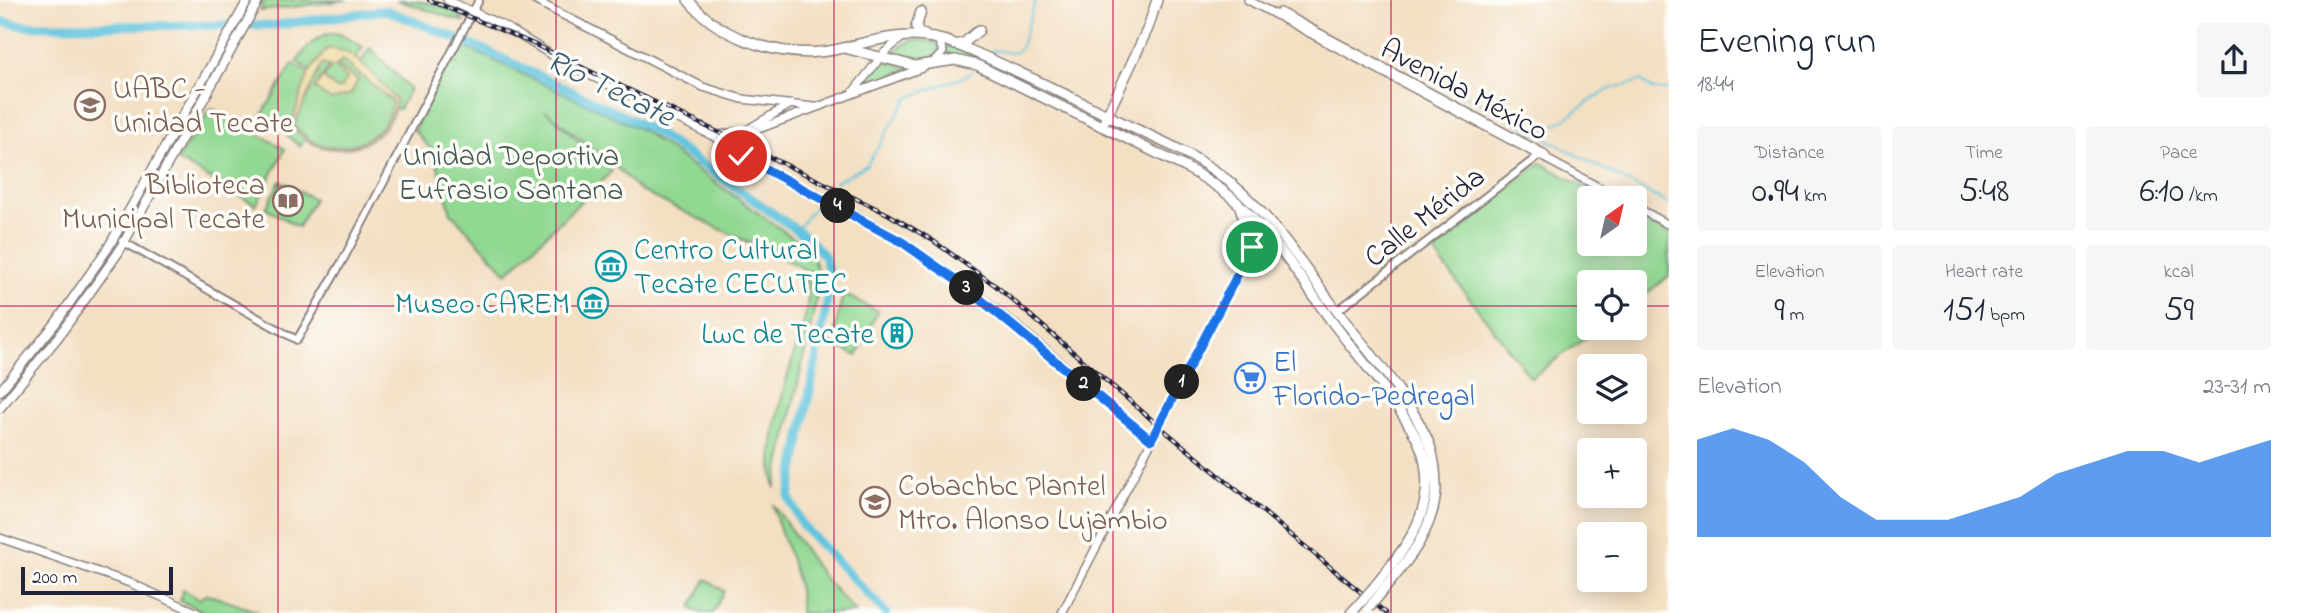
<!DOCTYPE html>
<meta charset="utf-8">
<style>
:root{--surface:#fff;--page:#f6f6f7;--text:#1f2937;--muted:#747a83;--accent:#1a73e8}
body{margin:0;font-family:"Indie Flower",sans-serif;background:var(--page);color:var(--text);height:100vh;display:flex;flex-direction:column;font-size:26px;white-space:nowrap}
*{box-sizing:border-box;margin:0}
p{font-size:23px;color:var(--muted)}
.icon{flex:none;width:38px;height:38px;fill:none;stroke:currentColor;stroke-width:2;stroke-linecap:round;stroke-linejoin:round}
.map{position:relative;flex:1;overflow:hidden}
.details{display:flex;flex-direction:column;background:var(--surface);width:630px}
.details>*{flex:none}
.needle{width:46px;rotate:34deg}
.fabs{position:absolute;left:1577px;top:186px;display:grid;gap:14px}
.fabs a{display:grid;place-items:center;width:70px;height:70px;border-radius:7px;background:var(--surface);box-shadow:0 4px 18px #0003;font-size:35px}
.scale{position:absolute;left:21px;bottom:18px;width:152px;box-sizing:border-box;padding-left:7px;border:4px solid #22223b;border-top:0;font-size:19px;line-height:24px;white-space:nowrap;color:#22223b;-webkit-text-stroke:5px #fdfcf7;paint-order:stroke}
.pin{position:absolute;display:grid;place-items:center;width:60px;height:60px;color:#fff;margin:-30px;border:4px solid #fff;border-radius:50%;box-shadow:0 2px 7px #0007}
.km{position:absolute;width:35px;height:35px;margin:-18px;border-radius:50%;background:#222;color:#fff;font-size:19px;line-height:35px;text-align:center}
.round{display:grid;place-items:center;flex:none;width:74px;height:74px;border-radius:7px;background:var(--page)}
.head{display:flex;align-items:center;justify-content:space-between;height:119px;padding:0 28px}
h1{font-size:38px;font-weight:600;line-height:52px}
.figures{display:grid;grid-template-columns:repeat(3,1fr);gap:10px;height:119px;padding:7px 28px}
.figures div{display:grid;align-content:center;border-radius:7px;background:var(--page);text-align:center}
.figures b{font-size:35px;font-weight:600}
.figures small{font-size:19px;font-weight:400}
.figures p{font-size:19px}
.chart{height:196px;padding:14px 28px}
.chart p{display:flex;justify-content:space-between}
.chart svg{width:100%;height:126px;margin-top:7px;fill:var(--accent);opacity:.7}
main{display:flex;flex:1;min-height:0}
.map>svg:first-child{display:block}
.green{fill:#91d892;stroke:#5a7d66;stroke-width:2}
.sand{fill:#eeda9e;stroke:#887e6c;stroke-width:2;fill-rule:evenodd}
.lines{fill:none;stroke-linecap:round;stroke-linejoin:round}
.stream{stroke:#60c4de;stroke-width:2}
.river{stroke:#60c4de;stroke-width:9}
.tertiary-casing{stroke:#8a807e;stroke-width:10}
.secondary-casing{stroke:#8a807e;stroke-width:10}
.primary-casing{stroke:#8a807e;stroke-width:11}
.trunk-casing{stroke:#8a807e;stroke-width:12}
.tertiary{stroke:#fff;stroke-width:6}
.secondary{stroke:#fff;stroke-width:7}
.primary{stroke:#fff;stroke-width:8}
.trunk{stroke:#fff;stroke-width:9}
.rail-casing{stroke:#22223b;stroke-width:4.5}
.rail{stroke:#fdfcf7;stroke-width:2;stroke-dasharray:5;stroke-linecap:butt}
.trunk-bridge-casing{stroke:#8a807e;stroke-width:12;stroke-linecap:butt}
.trunk-bridge{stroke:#fff;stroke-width:9}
.route-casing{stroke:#fff;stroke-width:14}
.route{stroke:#1a73e8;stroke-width:9}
.grid{fill:none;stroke:#c2185b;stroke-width:2;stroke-opacity:0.55}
.labels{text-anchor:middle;stroke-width:7;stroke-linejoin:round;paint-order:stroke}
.education-label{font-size:30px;fill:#785e54;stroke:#fdfcf7;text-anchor:start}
.street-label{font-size:30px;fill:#22223b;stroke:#fdfcf7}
.park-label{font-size:30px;fill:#435955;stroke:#fdfcf7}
.culture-label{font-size:30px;fill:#0d838f;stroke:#fdfcf7;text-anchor:end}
.shop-label{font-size:30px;fill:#366cbe;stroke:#fdfcf7;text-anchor:start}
.water-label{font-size:32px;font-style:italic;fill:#385b74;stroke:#fdfcf7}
</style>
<main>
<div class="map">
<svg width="1669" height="613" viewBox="0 0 1669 613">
<rect width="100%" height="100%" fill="#fdfcf7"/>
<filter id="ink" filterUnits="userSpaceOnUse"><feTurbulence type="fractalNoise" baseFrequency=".0143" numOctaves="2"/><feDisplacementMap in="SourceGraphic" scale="14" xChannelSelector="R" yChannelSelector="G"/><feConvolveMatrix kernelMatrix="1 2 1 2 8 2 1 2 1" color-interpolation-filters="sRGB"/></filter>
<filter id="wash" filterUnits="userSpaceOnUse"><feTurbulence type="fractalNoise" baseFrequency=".00686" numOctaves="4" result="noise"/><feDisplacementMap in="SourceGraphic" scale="28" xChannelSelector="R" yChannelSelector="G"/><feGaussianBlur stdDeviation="1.57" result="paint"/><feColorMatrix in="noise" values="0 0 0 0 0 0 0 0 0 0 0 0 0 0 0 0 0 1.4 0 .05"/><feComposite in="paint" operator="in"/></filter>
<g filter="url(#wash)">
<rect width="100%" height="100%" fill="#f3dfc2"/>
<path class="green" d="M265,0H347L260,11Z
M397,0C414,0 457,4 464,22Z
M331,33L340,34L363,47L355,59L360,63L370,48L410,89L399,109L395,108C380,145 341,160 305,139L300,147L283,131L260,118L293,64L309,73L310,70L297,62C306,47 314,38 331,33Z
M914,39L938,43L941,47L938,55L916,61L893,55L894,50Z
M461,45L642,130L803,245L813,256L819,276L640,191L615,166L545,110L612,171L507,273L451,213L434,153L414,130L449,61L457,64L454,59Z
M947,45L991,63L1078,108L981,62L946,55Z
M882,61L912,67L858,90Z
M211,108L285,149L256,205L177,160Z
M1541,163L1604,198H1589V243H1634L1635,215L1669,234V276L1635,302L1634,282H1589V327H1600L1531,378L1430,247Z
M280,181L314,199L298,227L266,208Z
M805,279L819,287L775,488C766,449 780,403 791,364C798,337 814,307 805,279Z
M843,294L878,311L857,356L832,344Z
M773,504L823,577L856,613H800C803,574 780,542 773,504Z
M706,579L724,591L713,613H701L691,608Z
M183,589L199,599L207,594L258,612L206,613L180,601Z"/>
<path class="sand" d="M327,49C354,45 379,83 396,100C391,139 346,160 312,143C303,139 297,131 291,125L308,74ZM342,60L392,101C389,137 346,156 315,143C307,139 300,131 294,125L322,64L329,66L315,89L332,100L351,94L358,80L337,65ZM336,67L347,78L341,88L336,89L324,78L330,68Z"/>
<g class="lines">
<path class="stream" d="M989,54L993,50L1014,53L1020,49L1036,0
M1444,84L1669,204
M1535,132C1564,126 1582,103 1608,90C1619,85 1631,86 1641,80L1653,90H1669
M835,182L867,165L908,98L968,75L972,71
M797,230L818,202"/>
<path class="river" d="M0,21L24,26L277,25L386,10L482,49L651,129L801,233L824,255L828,269L827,303L789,497L802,525L886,613"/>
</g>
</g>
<g filter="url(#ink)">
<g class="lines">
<g class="tertiary-casing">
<path id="tertiary" d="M713,136C769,181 841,203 902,242C991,298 1070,372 1151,440
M122,241L297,340L344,258L479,0
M1337,311L1541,154"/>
</g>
<g class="secondary-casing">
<path id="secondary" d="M447,0L504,26L563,62L713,136L761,128L922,68
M534,0L703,87L742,99L814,107
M1248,0L1619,198
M1280,12L1543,153L1548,159
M933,63L943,52L938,39
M853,92L885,52L904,36
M750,128L791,104
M1634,206L1669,225
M0,538L130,583L198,613
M1062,613L1264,225"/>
</g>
<g class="primary-casing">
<path id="primary" d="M0,391L55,324L108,248L248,0
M0,408L59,336L118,253L259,0"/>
</g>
<g class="trunk-casing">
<path id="trunk" d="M688,0C723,42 790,62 843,48C882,38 915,29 955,44C1012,67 1068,96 1123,123C1154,138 1187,151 1215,171C1267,207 1300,262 1337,311C1367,350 1412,400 1430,446C1435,460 1436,475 1436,489C1434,531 1406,563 1381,593
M921,12L916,27L919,33L925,35
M955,45L964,43L979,30
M844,48L915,66L955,60L977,65L1185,167C1207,179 1228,192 1245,210C1278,242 1303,282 1330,319C1359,358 1394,396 1417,439C1422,449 1425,459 1426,470C1432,517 1402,553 1374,587
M1105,120L1148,28L1157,0
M1240,207L1252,247L1263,243L1276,246
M1351,613L1362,601"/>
</g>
<use href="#tertiary" class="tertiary"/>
<use href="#secondary" class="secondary"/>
<use href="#primary" class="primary"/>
<use href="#trunk" class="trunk"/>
<g class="rail-casing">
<path id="rail" d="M429,0L529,42L724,135L888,214L932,240L996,286L1159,426L1386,613"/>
</g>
<use href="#rail" class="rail"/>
<g class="trunk-bridge-casing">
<path id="trunk-bridge" d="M1362,601L1374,587
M1369,608L1381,593"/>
</g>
<use href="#trunk-bridge" class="trunk-bridge"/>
</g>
</g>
<g class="lines" filter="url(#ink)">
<g class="route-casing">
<path id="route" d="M741,156L902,242L963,285L1151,440L1252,247"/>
</g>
<use href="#route" class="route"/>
</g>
<path class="grid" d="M278,0V613M556,0V613M834,0V613M1113,0V613M1391,0V613M0,306H1589M1634,306H1669"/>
<defs>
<g id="university-ring" transform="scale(1.575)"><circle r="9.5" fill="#fdfcf7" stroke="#8d6e63" stroke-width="1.5"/><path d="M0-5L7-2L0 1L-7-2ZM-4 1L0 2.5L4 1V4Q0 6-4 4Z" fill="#8d6e63"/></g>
<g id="library-ring" transform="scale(1.575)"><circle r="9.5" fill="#fdfcf7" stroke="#8d6e63" stroke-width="1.5"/><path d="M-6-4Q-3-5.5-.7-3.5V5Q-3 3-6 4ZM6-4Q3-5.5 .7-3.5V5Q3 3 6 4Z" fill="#8d6e63"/></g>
<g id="museum-ring" transform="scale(1.575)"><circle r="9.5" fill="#fdfcf7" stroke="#0f9aa8" stroke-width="1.5"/><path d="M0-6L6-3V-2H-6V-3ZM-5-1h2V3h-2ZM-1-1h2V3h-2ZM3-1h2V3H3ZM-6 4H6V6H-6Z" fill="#0f9aa8"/></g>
<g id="building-ring" transform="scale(1.575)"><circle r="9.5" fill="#fdfcf7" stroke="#0f9aa8" stroke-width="1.5"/><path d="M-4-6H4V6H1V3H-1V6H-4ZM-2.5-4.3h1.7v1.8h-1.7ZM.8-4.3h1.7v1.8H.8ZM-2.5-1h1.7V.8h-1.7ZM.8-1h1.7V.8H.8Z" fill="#0f9aa8"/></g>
<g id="supermarket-ring" transform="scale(1.575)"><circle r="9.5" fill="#fdfcf7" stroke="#3f7fe0" stroke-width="1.5"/><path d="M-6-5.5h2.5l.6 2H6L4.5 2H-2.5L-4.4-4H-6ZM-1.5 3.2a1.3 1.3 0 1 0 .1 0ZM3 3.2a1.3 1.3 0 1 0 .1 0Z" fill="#3f7fe0"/></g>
</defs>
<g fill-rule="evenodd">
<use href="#university-ring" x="90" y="105"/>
<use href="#library-ring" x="288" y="201"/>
<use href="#museum-ring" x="611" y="266"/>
<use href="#museum-ring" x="593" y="303"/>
<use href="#building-ring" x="897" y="333"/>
<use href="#supermarket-ring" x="1250" y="378"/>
<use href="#university-ring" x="875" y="502"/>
</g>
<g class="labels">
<g class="education-label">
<text x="113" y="98">UABC -<tspan x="113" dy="34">Unidad Tecate</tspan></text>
<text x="265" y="194" text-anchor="end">Biblioteca<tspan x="265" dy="34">Municipal Tecate</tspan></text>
<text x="898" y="495">Cobachbc Plantel<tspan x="898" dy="34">Mtro. Alonso Lujambio</tspan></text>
</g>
<g class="street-label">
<text transform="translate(1465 89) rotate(28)" y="10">Avenida México</text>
<text transform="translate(1424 216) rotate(-38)" y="10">Calle Mérida</text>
</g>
<g class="park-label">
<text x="511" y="165">Unidad Deportiva<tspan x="511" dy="34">Eufrasio Santana</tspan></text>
</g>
<g class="culture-label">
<text x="634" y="259" text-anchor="start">Centro Cultural<tspan x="634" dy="34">Tecate CECUTEC</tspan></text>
<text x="570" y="313">Museo CAREM</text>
<text x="874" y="343">Lwc de Tecate</text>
</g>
<g class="shop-label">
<text x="1273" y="371">El<tspan x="1273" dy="34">Florido-Pedregal</tspan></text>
</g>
<g class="water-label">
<text transform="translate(611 87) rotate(26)" y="11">Río Tecate</text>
</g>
</g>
</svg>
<div class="fabs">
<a><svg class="needle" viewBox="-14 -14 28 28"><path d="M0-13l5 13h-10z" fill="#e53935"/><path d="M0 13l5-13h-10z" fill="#747a83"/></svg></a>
<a><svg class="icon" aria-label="locate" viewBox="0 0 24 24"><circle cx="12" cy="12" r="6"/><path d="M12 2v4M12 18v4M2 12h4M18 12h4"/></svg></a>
<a><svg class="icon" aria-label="layers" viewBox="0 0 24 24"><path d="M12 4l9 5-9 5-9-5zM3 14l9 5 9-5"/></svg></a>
<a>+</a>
<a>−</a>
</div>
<div class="scale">200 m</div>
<div class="pin" style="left:1252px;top:247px;background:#1e9e55"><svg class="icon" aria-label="arrive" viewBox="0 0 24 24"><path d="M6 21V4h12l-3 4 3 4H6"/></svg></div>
<div class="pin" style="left:741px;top:156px;background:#d93025"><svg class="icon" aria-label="check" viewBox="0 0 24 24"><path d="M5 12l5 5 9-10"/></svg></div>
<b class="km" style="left:1182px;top:382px">1</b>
<b class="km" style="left:1084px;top:384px">2</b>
<b class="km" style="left:967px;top:288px">3</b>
<b class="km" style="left:838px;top:206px">4</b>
</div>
<section class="details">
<div class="head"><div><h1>Evening run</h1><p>18:44</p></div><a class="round"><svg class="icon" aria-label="share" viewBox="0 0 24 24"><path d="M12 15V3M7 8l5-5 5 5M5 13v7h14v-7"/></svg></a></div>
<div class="figures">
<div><p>Distance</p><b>0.94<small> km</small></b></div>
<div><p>Time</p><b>5:48</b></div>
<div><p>Pace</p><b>6:10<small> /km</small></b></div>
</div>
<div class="figures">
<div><p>Elevation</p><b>9<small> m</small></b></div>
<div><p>Heart rate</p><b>151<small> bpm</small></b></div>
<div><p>kcal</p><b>59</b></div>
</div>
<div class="chart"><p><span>Elevation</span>23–31 m</p>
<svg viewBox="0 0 160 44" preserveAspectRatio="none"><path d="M0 44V10L10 6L20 10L30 18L40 30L50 38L60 38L70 38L80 34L90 30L100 22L110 18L120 14L130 14L140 18L150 14L160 10V44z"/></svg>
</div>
</section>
</main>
